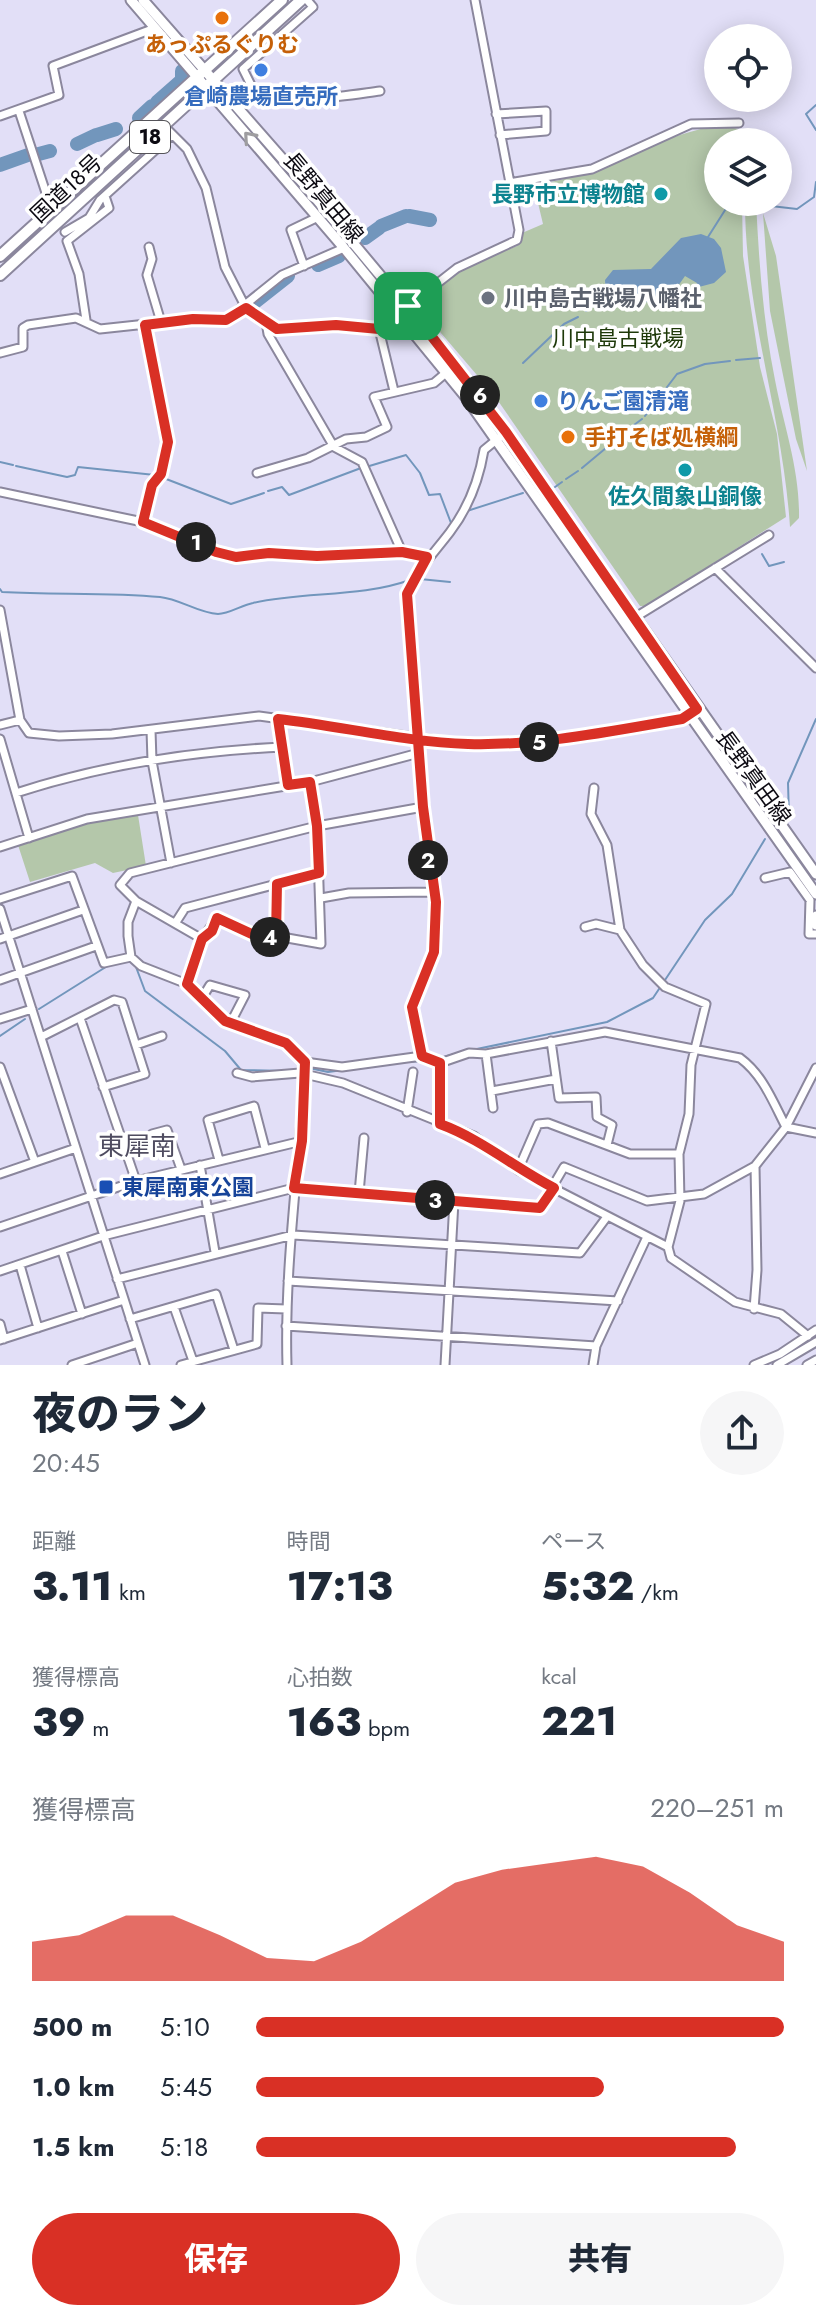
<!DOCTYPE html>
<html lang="ja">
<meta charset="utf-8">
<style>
:root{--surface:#fff;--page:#f6f6f7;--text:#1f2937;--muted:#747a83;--accent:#d93025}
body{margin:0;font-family:Jost,"Noto Sans JP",sans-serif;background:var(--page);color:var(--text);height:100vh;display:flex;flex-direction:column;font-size:30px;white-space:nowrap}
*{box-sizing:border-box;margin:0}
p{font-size:26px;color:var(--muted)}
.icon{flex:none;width:44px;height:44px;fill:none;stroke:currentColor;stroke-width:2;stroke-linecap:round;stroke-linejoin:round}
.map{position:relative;height:1365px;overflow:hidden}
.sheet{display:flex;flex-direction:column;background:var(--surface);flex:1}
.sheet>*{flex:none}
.controls{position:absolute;left:704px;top:24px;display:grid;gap:16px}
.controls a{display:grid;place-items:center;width:88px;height:88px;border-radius:50%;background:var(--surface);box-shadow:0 4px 20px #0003;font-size:40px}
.pin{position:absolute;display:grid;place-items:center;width:68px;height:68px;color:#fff;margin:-34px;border-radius:16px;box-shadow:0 4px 12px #0006}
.km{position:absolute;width:40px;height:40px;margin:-20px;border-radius:50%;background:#222;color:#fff;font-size:22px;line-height:40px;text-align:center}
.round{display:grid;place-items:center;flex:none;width:84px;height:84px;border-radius:42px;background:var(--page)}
.summary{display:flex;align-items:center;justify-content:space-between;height:136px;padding:0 32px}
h1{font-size:44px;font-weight:800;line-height:60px}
.metrics{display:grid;grid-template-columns:repeat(3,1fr);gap:12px;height:136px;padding:8px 32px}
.metrics div{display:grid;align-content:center}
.metrics b{font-size:40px;font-weight:800}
.metrics small{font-size:22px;font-weight:400}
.metrics p{font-size:22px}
.chart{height:224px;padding:16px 32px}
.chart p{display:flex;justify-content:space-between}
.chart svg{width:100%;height:144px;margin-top:8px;fill:var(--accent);opacity:.7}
.button{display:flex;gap:16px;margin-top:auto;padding:16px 32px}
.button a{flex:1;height:92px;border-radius:48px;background:var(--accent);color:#fff;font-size:32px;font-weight:800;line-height:92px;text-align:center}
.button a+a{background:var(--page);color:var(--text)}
ul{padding:0 32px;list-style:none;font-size:26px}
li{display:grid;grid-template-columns:128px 96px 1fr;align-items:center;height:60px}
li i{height:20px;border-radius:10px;background:var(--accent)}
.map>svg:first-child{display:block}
.green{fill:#b4c7aa}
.water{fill:#7296bc}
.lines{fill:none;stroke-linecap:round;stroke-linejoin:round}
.stream{stroke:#7296bc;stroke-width:2}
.river{stroke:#7296bc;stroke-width:14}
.minor-tunnel{stroke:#c2bfd5;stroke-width:7;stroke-dasharray:7 3.5;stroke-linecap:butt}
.minor-casing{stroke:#8b879d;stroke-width:11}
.major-casing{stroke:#8b879d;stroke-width:13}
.highway-casing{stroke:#8b879d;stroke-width:14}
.minor{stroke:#fff;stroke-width:7}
.major{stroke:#fff;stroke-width:9}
.highway{stroke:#fff;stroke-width:10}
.oneway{stroke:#9e9da0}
.route-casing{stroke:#fff;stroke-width:16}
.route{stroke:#d93025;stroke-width:10}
.food-dot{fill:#e8710a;stroke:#fff;stroke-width:3}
.shop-dot{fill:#3f7fe0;stroke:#fff;stroke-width:3}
.culture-dot{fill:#0f9aa8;stroke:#fff;stroke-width:3}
.worship-dot{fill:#6b7280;stroke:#fff;stroke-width:3}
.transit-dot{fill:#1a4fb4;stroke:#fff;stroke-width:3}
.labels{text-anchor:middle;stroke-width:7;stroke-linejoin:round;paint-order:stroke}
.shield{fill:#fff;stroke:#555459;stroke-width:2}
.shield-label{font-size:20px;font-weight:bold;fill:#0c0a12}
.food-label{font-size:22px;font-weight:bold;fill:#c56008;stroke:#fff}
.shop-label{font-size:22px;font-weight:bold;fill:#366cbe;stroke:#fff}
.street-label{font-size:22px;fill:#0c0a12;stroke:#fff}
.culture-label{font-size:22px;font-weight:bold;fill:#0d838f;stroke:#fff;text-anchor:end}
.worship-label{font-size:22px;font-weight:bold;fill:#5b616d;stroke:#fff;text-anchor:start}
.park-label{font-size:22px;fill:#1e3909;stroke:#fff}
.transit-label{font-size:22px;font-weight:bold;fill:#164399;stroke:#fff;text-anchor:start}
.quarter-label{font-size:26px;fill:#4f4c60;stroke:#fff}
</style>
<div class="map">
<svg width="816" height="1365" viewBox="0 0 816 1365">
<rect width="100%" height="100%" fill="#e2dff7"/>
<path class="green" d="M722,125L738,129L740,142H718V202H742L743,256L760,367L777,434L786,517L646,606H640L494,395L417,305L463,268L517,246L522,233L543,224L538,203L554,198L551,182C611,170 662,133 722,125Z
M745,202H756C759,262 763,321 775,380C784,427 800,470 799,518L790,527C783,417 745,313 745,202Z
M763,213L776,256L807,471L796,439L770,311Z
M138,815L146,866L113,873L95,863L30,882L18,845L94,821Z"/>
<path class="water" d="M701,234L714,239L721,248L726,272L714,283L695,288L697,283L685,276L671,296C652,302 622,310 606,296L605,280L613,270L651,269L681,238Z"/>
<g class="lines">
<path class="stream" d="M816,105L806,114L816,130
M771,206L797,209L814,197L816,182
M708,237L727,207L734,203
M586,311L608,295
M736,360L760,358
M523,363L564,324L578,317
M645,416L677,374L705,364L730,361
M634,425L642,419
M0,462L13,465
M16,466L67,477L75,475L78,467L155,475
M366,467L406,455L420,473L429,495L440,494L451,523
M582,468L630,428
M161,477L231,504L264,493
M566,479L578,471
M555,487L562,482
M268,491L282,487L289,495L361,468
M467,511L523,493
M762,554L769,566L784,562
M420,579L450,582
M0,589L2,592C54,595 109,592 160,597C180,599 198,613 218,614C229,614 242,605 253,603C305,591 359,598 410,580
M789,816L788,783L816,719
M136,967L145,991L225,1051L241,1070L287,1071
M39,1009L109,965
M0,1036L25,1019
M472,1050L607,1022L653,998L705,920L732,894L765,839
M440,1058L458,1053
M405,1062L423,1061
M309,1068L328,1072L351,1069"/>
<path class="river" d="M157,102L182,80V71
M139,118L152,106
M97,135L116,129
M77,144L96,135
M35,155L50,151
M0,165L28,155
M409,216L430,220
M381,226L406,216
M365,238L379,228
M318,265L339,256
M255,302L288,276"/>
<path class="minor-tunnel" d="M48,199L65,232"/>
<g class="minor-casing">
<path id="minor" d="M256,95L269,91C303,104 343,96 380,91
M239,108L256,95L243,69L313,7L307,0
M19,111L48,199
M496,114L546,111V131L500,135
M0,116L59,95L53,66L155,28
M163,125L187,149L206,188L225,267L246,308L277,329L336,325L379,329L457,268L517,240L519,230L475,0
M509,183L592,169L691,124L739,123
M65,232L89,218L100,200L172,135
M149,247L152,259L147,275L161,322
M304,266L291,230L318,217
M86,320L79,274L67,241L109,208L105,196
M266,322L268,334L334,447L362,462L402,552
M379,329L394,391
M0,353L23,347V328L28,325L76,318L100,329L193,319L226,320L282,275L344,248
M257,473L308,458L346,439L366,437L387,427L374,397L434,383L447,372
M0,492L143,522L216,552L236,557L269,553L317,556L402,552L427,557
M143,522L152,485L161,474L168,442L145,325
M715,568L816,668
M0,610L20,720L29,733L59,736L112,734L259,716L466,744L542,742L682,719L697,709
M634,618L769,535
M278,719L288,785
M0,725L20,720
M151,730L152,761L171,863
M0,739L29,838
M594,788L591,814L607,845L620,930L643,965L665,987L706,1004L691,1065L689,1114L679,1154L680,1201L668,1247
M16,793C102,765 193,751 283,747
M0,847L87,819L310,782L419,753
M765,878L790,872L810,900L809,934H816
M277,884L276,936L321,944L317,826L310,782
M321,898L349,893L432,892L407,594C418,569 434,553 450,532C469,507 479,480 484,450L506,432
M0,899L72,876L104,963L131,957
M136,901L202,939L217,918L256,936H276
M0,909L145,1365
M816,915V926
M176,922L185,908L319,873
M585,927L596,924L620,930
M0,939L83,910
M0,980L96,946
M187,984L202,939
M202,998L210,985L245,995L230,1024
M80,1018L136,1181
M0,1019L32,1009
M41,1037L114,1000L122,1002L145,1074L103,1087
M551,1041L559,1098L596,1097L597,1117L612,1125L607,1145
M136,1045L162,1036
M486,1054L493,1108
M422,1056L412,1007L434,952L436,902L432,892
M305,1062L286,1043L225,1021L187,984L141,966L131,957L128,936V922L136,901L120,885L130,873L317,826L423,807
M440,1063V1124
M0,1067L35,1162
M237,1073L252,1077L300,1073L343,1083L474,1136L518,1170L668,1247L671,1258L735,1302L781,1314L808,1336
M492,1091L556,1079
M407,1112L413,1072
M786,1127L816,1133
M152,1134L167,1130L181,1169
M219,1160L208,1120L254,1106L265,1148
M200,1165L215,1252
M518,1170L538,1124L548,1123L630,1154H679
M0,1174L76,1148
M359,1193L364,1138
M0,1227L136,1181L302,1141
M62,1251L82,1314
M20,1265L38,1328
M0,1271L103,1236L294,1188L540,1208L564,1167L647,1201L704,1194L755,1166L786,1127L816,1068
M117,1279L293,1235L580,1253L606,1218
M288,1281L618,1301
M174,1307L193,1361
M754,1309L757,1270L755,1166
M130,1319L216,1294L234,1350
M0,1324L4,1339
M286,1326L596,1346
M0,1340L124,1300
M72,1365L138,1343
M181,1365L257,1344L258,1308L286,1309
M287,1365C284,1264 300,1163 305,1062L342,1067L422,1056L440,1063L469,1053L486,1054L605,1032L740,1058C763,1075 773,1102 786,1127
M445,1365L454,1201
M593,1365L596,1346L646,1239
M754,1365L780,1354L816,1330
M777,1365L816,1342
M807,1365L816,1360"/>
</g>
<g class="major-casing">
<path id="major" d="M131,0L344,248L465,396L816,894
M143,0L293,171L474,388L816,874"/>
</g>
<g class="highway-casing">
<path id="highway" d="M0,256L282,0
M0,275L301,0"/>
</g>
<use href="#minor" class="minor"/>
<use href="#major" class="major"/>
<use href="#highway" class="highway"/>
</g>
<defs><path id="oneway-chevron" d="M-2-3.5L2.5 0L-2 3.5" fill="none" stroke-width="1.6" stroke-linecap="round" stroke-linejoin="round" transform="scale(2)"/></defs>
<use class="oneway" href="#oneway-chevron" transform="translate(249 137) rotate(-131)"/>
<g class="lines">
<g class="route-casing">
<path id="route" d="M408,306L379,329L336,325L277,329L246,308L226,320L193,319L145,325L168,442L161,474L152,485L143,522L216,552L236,557L269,553L317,556L402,552L427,557L407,594L423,807L436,902L434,952L412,1007L422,1056L440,1063V1124C481,1139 515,1168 554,1188L540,1208L294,1188L302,1141L305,1062L286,1043L225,1021L187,984L202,939L212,931L217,918L256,936H276L277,884L319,873L317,826L310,782L288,785L278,719C341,726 405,742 468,744C540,746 611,731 682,719L697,709L506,432L408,306"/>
</g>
<use href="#route" class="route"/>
</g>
<g class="food-dot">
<circle cx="222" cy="18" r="8"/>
<circle cx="568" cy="437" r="8"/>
</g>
<g class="shop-dot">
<circle cx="261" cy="70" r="8"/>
<circle cx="541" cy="401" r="8"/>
</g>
<g class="culture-dot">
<circle cx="661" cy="194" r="8"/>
<circle cx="685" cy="470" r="8"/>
</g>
<circle class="worship-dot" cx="488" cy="298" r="8"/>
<rect class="transit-dot" x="98" y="1179" width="16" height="16" rx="4"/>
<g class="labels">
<rect class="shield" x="130" y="121" width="40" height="32" rx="6"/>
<g class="shield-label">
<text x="150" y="144">18</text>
</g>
<g class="food-label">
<text x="222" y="52">あっぷるぐりむ</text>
<text x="584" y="445" text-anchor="start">手打そば処横綱</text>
</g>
<g class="shop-label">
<text x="261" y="104">倉崎農場直売所</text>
<text x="557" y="409" text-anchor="start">りんご園清滝</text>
</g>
<g class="street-label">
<text transform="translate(66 188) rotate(-43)" y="8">国道18号</text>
<text transform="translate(324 197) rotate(50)" y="8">長野真田線</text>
<text transform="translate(754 777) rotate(54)" y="8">長野真田線</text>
</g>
<g class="culture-label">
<text x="645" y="202">長野市立博物館</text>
<text x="685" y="504" text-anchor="middle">佐久間象山銅像</text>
</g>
<g class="worship-label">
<text x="504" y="306">川中島古戦場八幡社</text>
</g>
<g class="park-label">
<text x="618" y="346">川中島古戦場</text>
</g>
<g class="transit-label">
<text x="122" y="1195">東犀南東公園</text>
</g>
<g class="quarter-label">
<text x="137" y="1155">東犀南</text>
</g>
</g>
</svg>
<div class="controls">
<a><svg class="icon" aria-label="locate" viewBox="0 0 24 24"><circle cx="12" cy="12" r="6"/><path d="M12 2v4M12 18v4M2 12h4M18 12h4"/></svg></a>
<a><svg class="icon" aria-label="layers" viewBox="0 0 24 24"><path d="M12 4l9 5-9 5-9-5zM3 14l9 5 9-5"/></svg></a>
</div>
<div class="pin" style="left:408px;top:306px;background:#1e9e55"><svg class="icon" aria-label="arrive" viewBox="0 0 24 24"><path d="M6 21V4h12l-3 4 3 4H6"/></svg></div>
<b class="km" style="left:196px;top:542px">1</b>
<b class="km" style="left:428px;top:860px">2</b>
<b class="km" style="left:435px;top:1200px">3</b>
<b class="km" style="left:270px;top:937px">4</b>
<b class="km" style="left:539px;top:742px">5</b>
<b class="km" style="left:480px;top:395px">6</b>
</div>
<section class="sheet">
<div class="summary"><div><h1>夜のラン</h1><p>20:45</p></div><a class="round"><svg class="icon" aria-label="share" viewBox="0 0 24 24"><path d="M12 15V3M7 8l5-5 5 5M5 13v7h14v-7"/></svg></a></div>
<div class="metrics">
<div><p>距離</p><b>3.11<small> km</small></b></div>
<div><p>時間</p><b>17:13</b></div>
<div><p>ペース</p><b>5:32<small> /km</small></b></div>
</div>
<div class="metrics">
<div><p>獲得標高</p><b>39<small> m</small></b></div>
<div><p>心拍数</p><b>163<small> bpm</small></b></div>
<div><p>kcal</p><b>221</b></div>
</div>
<div class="chart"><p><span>獲得標高</span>220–251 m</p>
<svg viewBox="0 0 160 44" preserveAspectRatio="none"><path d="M0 44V32L10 30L20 24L30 24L40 30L50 37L60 38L70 32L80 23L90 14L100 10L110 8L120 6L130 9L140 17L150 27L160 32V44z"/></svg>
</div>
<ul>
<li><b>500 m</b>5:10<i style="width:100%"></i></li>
<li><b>1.0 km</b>5:45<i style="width:66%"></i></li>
<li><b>1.5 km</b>5:18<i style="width:91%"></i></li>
</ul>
<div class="button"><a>保存</a><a>共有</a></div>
</section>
